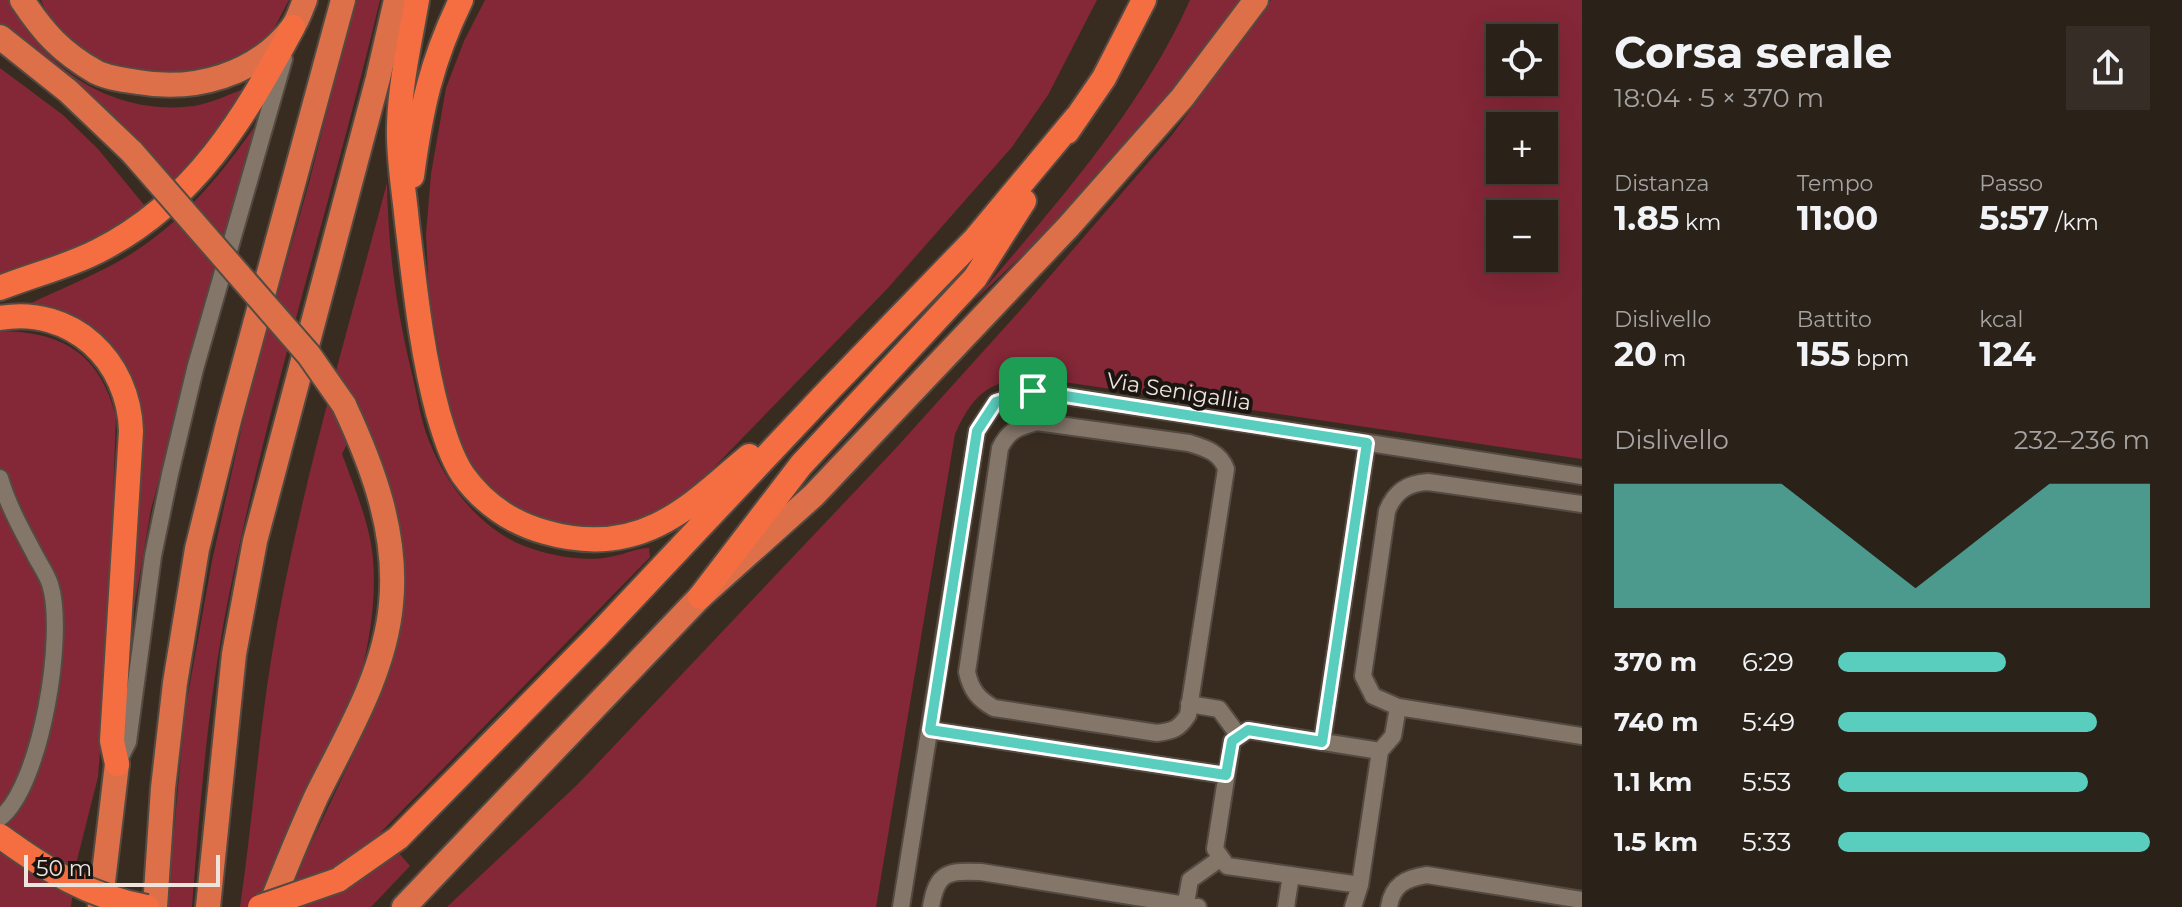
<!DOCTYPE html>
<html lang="it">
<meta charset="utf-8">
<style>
:root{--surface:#2a2119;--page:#362e26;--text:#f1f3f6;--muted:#a5a3a2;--line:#463e38;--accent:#59cebe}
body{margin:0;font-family:Montserrat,sans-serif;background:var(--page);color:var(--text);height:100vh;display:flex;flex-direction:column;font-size:30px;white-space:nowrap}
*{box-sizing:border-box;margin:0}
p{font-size:26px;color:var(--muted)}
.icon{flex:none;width:44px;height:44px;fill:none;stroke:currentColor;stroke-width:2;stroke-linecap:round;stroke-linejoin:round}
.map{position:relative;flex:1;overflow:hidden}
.details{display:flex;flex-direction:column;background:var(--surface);width:600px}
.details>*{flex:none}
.controls{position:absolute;left:1486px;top:24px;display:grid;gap:16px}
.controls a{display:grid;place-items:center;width:72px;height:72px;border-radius:0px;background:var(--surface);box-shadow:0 8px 32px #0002,0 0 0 2px var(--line);font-size:40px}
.scale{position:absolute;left:24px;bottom:20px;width:196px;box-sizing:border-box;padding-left:8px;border:4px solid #ece4dd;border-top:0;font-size:22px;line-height:28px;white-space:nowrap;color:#ece4dd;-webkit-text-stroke:6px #1b1511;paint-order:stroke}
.pin{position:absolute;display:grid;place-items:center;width:68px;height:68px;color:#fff;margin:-34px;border-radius:16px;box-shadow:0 4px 12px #0006}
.round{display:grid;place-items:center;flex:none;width:84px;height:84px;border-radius:0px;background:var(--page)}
.headline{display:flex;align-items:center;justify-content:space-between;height:136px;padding:0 32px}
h1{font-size:44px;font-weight:700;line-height:60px}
.figures{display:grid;grid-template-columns:repeat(3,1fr);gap:12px;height:136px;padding:8px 32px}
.figures div{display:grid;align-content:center}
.figures b{font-size:34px;font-weight:700}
.figures small{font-size:22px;font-weight:400}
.figures p{font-size:22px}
.chart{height:224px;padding:16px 32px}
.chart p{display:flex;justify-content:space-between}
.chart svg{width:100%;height:144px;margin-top:8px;fill:var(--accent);opacity:.7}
ul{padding:0 32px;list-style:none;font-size:26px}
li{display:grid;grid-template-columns:128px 96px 1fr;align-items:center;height:60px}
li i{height:20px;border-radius:10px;background:var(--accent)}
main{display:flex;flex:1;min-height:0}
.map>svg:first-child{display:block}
.green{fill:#842737;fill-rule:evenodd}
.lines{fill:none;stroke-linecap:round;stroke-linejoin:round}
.service-casing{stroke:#544a41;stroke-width:20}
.trunk-casing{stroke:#544a41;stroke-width:28}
.motorway-casing{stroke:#544a41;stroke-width:28}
.service{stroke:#847669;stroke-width:16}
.trunk{stroke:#de7049;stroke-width:24}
.motorway{stroke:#f56e41;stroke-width:24}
.trunk-bridge-casing{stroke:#544a41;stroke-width:28;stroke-linecap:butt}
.motorway-bridge-casing{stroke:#544a41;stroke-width:28;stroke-linecap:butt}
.trunk-bridge{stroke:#de7049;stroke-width:24}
.motorway-bridge{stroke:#f56e41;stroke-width:24}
.route-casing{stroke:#fff;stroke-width:16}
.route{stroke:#59cebe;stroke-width:10}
.labels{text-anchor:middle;stroke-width:8;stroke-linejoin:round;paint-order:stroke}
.street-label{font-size:22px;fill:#ece4dd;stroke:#1b1511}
</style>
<main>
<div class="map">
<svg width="1582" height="907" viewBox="0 0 1582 907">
<rect width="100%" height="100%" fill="#382c21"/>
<path class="green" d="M0,0H15C41,72 117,116 194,106C210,103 226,96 241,90L247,94L170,194L0,34Z
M41,0H289L270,36L241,59L169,81L107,65L76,44L47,14Z
M355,0H380C332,201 268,397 228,600C208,701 200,804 192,907H167L185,711L212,561L250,390L309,183Z
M485,0H1097L1048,95L1012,147L887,289L691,491L646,520L606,530L565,529L531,516L505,500L476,472L459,442L446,394L429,295L426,234L431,174L446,88L464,41Z
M1190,0H1240L1145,126L1069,211L975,300C1053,207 1140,112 1190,0Z
M1271,0H1582V459L1037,378C990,380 975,391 955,434L876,907H447L578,784L896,448L1025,305L1172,135ZM1500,38H1544V82H1500ZM1500,126H1544V170H1500ZM1500,214H1544V258H1500Z
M0,68L63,115L98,149L145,206L83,247L0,282Z
M255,126L151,509L129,637L142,422L135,385L118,355L65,316L27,305C58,290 91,277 121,260C177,228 219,178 255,126Z
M387,183C388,247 396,307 411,370C417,393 420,419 429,441C446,484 479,528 524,546C550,556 587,563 614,556C626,554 636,548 649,548L650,557L381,832L410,866L371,907H285L306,854L374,711L392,658L400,601L357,424L342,454C354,487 370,523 373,559C377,607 367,664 349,709C322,776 280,837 256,907H240C252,825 258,742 271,660C297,499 345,341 387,183Z
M0,331C63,332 99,353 116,416L107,667L98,777L76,864L71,907H0Z"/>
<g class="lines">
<g class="service-casing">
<path id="service" d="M1037,422L1189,443C1205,448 1220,452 1226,469L1188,715C1179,729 1173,731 1157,733L994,708C978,699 971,690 967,672L1000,448C1009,430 1018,427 1037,422Z
M0,478C8,506 23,532 36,557C41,566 47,575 50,584C66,634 41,786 0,818
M1582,504L1428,482C1408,483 1395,491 1387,511L1363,676L1373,696L1398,707L1582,736
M1189,704L1219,709L1239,736
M930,730L1226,775
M1322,742L1367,443
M1380,751L1393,736L1398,707
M117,764L128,742L153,556L170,474L195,369L284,59
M1186,903L1190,880L1221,858
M901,907L977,431L996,402L1033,391L1582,476
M931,907C937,871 948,871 981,872L1198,907
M1286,907L1291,875
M1353,907L1360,885L1380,751L1248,730L1232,741L1215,849L1227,866L1360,885
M1389,907C1392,885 1406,878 1427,875L1582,900"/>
</g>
<g class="trunk-casing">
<path id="trunk" d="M22,0C44,33 61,52 96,72C108,78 124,80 138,82C194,92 256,75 292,28C298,20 301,9 305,0
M0,37L68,91L132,152
M100,907L117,764
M155,907L163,788L175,683L197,549L229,420L343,0
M208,907L234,654L255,541L378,78L396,0
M270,907C285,869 300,832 317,795C347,735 385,672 391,604C398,534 373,467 344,405
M404,907L700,597L814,495L1069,226L1182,98L1256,0"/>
</g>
<g class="motorway-casing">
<path id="motorway" d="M417,0C410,41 400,84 399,126C398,159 404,190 407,222C415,287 421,350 438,413C444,433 451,457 463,475C483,503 512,523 545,532C583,543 622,542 657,525C691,509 720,480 749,456
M1067,132L1104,78L1144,0
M412,176C421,109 431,62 461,0
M0,288C32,275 67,267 98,251C195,202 244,118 293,27
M0,318C72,306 129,360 131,431L112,741L117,764
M700,597L801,465L975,278L1024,201
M338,880L398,838L598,635L828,391L976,238L1076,118"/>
</g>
<use href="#service" class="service"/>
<use href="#trunk" class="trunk"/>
<use href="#motorway" class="motorway"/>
<g class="trunk-bridge-casing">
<path id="trunk-bridge" d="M132,152L309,355L344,405"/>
</g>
<g class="motorway-bridge-casing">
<path id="motorway-bridge" d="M0,836C47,870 89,897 147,907
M260,907L338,880"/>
</g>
<use href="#trunk-bridge" class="trunk-bridge"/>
<use href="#motorway-bridge" class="motorway-bridge"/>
</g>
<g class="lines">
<g class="route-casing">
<path id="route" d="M1033,391L1367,443L1322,742L1248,730L1232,741L1226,775L930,730L977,431L996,402Z"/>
</g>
<use href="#route" class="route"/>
</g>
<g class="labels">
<g class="street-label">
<text transform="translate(1179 391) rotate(9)" y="8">Via Senigallia</text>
</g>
</g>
</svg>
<div class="controls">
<a><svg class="icon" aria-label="locate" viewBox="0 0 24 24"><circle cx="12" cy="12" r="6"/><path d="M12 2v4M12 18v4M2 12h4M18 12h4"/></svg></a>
<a>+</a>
<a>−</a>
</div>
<div class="scale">50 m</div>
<div class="pin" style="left:1033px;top:391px;background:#1e9e55"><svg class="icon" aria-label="arrive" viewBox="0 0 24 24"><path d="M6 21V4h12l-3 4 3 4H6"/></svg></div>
</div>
<section class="details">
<div class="headline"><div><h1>Corsa serale</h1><p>18:04 · 5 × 370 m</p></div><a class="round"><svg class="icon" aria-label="share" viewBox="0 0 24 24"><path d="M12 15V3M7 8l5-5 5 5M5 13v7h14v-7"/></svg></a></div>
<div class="figures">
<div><p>Distanza</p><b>1.85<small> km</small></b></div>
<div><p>Tempo</p><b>11:00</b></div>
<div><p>Passo</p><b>5:57<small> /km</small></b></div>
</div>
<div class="figures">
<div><p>Dislivello</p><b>20<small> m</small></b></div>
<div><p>Battito</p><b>155<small> bpm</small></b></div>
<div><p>kcal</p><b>124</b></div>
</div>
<div class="chart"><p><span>Dislivello</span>232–236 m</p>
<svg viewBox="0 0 160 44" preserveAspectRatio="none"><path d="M0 44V6L10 6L20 6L30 6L40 6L50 6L60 14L70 22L80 30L90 38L100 30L110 22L120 14L130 6L140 6L150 6L160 6V44z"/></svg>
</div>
<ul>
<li><b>370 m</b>6:29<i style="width:54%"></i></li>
<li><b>740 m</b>5:49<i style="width:83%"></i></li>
<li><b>1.1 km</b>5:53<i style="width:80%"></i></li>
<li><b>1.5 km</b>5:33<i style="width:100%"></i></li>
</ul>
</section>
</main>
